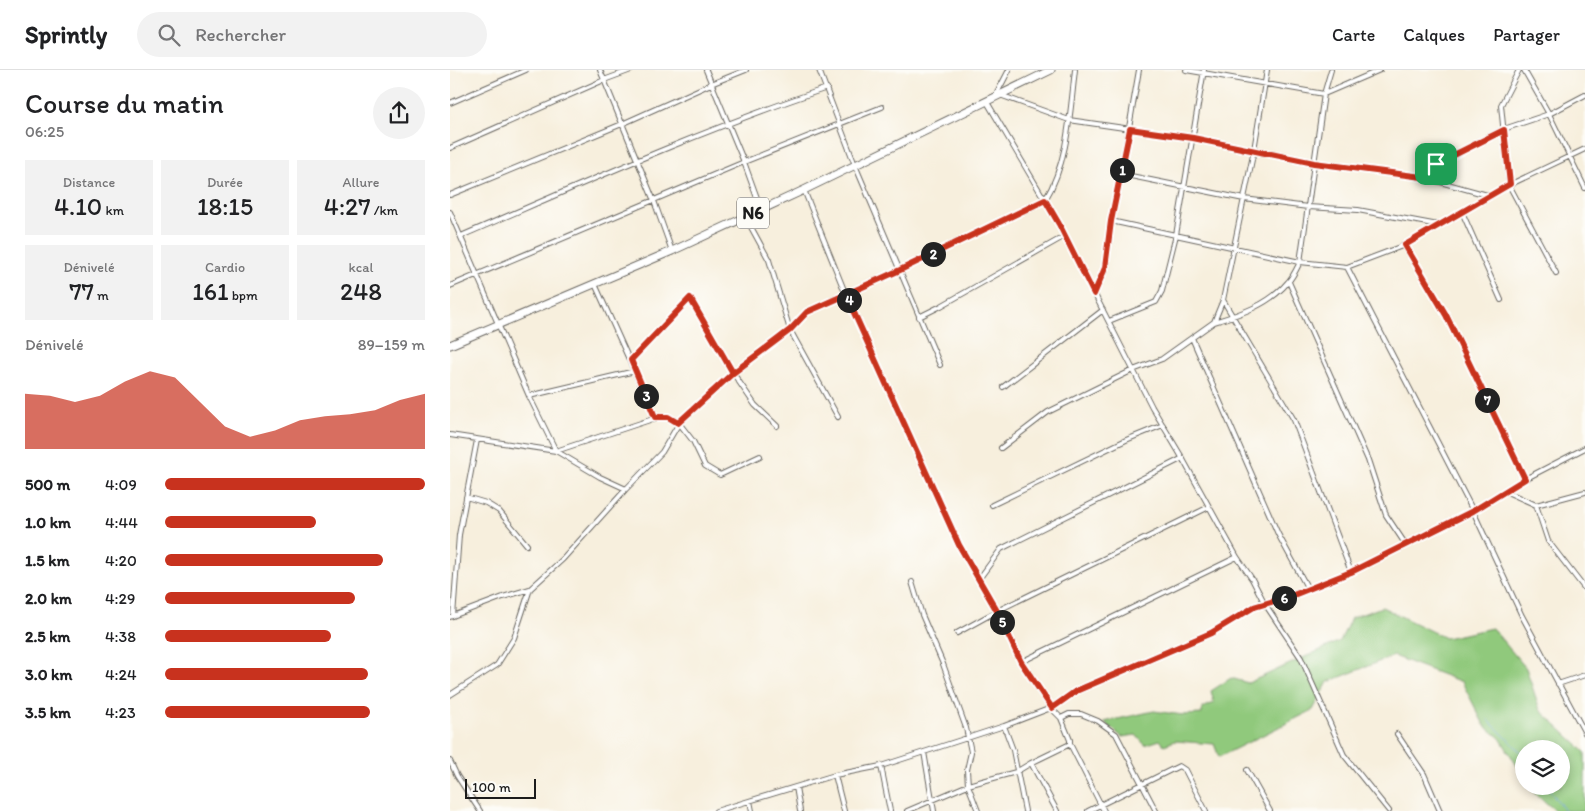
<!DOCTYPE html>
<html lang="fr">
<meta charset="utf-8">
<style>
:root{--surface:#fff;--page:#f2f2f2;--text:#202124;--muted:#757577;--line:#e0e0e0;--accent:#c8321e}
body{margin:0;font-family:Itim,sans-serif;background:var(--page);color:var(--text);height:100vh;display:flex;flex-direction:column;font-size:19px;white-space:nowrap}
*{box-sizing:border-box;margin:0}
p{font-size:16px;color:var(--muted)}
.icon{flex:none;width:28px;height:28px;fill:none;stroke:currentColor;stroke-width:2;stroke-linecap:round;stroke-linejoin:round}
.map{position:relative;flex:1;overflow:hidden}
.panel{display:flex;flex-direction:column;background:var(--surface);width:450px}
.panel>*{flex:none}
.tools{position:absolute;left:1065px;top:670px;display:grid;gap:10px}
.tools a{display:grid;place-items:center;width:55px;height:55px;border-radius:50%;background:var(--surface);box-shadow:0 2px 8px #0003;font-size:25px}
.scale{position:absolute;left:15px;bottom:12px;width:71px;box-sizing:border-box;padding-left:5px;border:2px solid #1c1c1c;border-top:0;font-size:14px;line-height:18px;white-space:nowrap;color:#1c1c1c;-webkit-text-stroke:4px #fdfcf7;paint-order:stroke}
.pin{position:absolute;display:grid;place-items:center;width:42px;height:42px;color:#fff;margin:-21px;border-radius:10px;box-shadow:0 2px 8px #0006}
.km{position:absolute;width:25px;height:25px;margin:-12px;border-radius:50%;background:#222;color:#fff;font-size:14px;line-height:25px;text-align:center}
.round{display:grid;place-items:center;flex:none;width:52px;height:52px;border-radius:26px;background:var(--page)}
.summary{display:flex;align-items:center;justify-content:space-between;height:85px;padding:0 25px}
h1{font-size:28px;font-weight:600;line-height:38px}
.stats{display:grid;grid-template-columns:repeat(3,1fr);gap:8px;height:85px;padding:5px 25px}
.stats div{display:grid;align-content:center;border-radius:0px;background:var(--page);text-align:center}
.stats b{font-size:25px;font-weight:600}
.stats small{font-size:14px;font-weight:400}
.stats p{font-size:14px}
.chart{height:140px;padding:10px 25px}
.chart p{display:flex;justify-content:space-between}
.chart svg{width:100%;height:90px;margin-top:5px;fill:var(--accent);opacity:.7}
ul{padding:0 25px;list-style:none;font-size:16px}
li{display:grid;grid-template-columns:80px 60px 1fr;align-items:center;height:38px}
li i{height:12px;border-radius:6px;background:var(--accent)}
header{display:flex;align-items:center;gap:30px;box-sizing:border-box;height:70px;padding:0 25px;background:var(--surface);border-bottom:1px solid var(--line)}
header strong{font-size:24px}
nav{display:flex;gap:28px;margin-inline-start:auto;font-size:18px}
.search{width:350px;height:45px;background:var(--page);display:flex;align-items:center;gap:12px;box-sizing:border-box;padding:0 18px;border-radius:28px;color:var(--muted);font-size:19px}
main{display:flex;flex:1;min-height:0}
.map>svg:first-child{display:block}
.green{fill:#90c97c;stroke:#56724c}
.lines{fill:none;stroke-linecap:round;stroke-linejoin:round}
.stream{stroke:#73a4de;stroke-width:1}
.street-casing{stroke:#696660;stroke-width:6}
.highway-casing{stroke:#696660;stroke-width:9}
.street{stroke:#fff;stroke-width:4}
.highway{stroke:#fff;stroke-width:7}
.route-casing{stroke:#fff;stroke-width:10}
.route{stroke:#c8321e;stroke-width:6}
.labels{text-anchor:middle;stroke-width:4;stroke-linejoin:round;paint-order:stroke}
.shield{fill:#fdfcf7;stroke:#605f5e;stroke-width:1}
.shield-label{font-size:18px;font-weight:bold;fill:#1c1c1c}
</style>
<header>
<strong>Sprintly</strong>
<div class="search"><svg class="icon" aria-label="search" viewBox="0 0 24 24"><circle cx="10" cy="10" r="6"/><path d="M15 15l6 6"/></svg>Rechercher</div>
<nav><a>Carte</a><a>Calques</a><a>Partager</a></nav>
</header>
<main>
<section class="panel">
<div class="summary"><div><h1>Course du matin</h1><p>06:25</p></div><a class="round"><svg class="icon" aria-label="share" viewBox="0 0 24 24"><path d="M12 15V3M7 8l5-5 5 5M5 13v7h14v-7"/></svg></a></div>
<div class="stats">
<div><p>Distance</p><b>4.10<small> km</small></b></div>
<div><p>Durée</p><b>18:15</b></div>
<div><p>Allure</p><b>4:27<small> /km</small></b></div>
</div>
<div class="stats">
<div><p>Dénivelé</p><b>77<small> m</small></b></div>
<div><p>Cardio</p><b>161<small> bpm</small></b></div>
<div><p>kcal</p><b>248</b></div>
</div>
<div class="chart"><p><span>Dénivelé</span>89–159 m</p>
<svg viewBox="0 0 160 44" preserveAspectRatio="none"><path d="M0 44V17L10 18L20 21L30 18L40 11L50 6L60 9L70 21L80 33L90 38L100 35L110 30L120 28L130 27L140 25L150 20L160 17V44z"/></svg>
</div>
<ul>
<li><b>500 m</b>4:09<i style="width:100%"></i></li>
<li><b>1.0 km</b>4:44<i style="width:58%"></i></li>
<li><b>1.5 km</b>4:20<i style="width:84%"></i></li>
<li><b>2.0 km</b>4:29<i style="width:73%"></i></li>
<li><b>2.5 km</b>4:38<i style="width:64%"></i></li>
<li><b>3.0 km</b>4:24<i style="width:78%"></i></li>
<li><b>3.5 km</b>4:23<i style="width:79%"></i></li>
</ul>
</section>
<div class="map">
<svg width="1135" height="741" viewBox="0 0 1135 741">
<rect width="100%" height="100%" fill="#fdfcf7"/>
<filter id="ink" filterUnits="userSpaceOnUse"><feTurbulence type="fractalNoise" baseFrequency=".02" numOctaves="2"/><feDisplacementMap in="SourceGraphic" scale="10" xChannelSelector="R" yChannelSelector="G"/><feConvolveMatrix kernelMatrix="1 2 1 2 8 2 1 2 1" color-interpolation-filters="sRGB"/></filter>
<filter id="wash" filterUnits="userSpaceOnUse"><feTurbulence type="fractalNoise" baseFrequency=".0096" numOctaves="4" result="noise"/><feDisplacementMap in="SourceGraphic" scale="20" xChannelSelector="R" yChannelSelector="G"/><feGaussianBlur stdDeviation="1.12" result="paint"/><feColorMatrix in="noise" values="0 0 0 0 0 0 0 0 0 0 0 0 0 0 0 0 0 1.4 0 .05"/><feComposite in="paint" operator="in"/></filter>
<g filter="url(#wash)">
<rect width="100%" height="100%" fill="#f7efdd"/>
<path class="green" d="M932,537L995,568L1042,558L1076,598L1090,640L1135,682V741H1106L1083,722L1080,716H1111V679H1074V707L1050,668L1034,655L1012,612L943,586L878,612L863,640L769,687L764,674L725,671L714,675L710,670L695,675L686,665L672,667L654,652L704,641L733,645L752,644V638L764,633L761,621L781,608L798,613L890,571L901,548Z"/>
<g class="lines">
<path class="stream" d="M1038,650L1074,685
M1097,716L1115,741"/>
</g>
</g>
<g filter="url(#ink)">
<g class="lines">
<g class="street-casing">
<path id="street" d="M150,0L204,131L222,181
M256,0L294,92L311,139
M369,0L405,95L490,295
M689,0L671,104L794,129L858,137L908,140L988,155
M736,0L874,24L930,0
M1069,0L1051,35L1059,115L1106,203
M1074,0L1099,44L1135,118
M546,25L559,0
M550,25L619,50L743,68L864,93L972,107L1041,126
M537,32L609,154L702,337L730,384L787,487L802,509L815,534L851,588L894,685L939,741
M0,33L76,0
M0,78L154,10L181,0
M972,107L986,94L1054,59L1099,44L1135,25
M354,120L396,225L509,475L547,541L571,592L601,638L611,648L620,670V674L654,741
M0,125L172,54L261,14L296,0
M0,142L79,326L106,381L150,407L176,419
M1012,142L1051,230
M295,146L319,190L340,260L388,347
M661,151L850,192L897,197L955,175L1059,115L1135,79
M11,166C132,114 252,60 377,18
M955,175L996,245L1075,409
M897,197L1023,441L1072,546L1135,663
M839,212L918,390L936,445L956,475
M145,214L205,347
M0,216L294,92L432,37
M644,224L655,198L661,151L671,104
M773,230L844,350L901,502
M469,247L491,236L615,166
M659,251L706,232L712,221L726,165L754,0
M764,252C791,244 819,235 838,212C843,207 847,198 850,192L874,24L881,0
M742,268L828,464L858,519
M181,291L240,228L283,303L305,335L327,356
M553,317L653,240
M79,326L185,301
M0,365L106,381L212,346L218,347L229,353L243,371L255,396L270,405L310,386
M551,378L598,342L683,300L712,289L764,252L773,230L804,80L817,0
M1057,422L1086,435L1135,422
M16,427L36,433L49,441L77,475
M542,435L676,370L713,355
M1086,435L1098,471L1135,519
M529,509L551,479L733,388
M462,512L472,545L493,594L516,658L521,682L517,700L518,715L528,741
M3,546L9,465L27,370
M0,547L53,527L80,519L113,489L176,419L212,382L229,353L283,303L340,260L357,242L450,200L595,130C618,93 620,43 625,0
M507,563L547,541L759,437
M571,592L787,487
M1108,614L1135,605
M0,625L47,595L64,568L80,519
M611,648L619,644H631L648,651L666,664L706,741
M554,656L563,680L575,741
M947,664L974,704L990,741
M474,682L484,741
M0,691L7,706L30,741
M581,693L607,741
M431,696L440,741
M797,700L820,741
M385,705L394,741
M346,717L350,741
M300,731L302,741
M266,741L385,705L431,696L554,656L601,638L626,621L761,563L804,537L841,526L901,502L1023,441L1075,409L1135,378
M457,741L518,715L566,702L581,693L620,674
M638,741L729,696L735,700L756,741"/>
</g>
<g class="highway-casing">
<path id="highway" d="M0,275L222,181L354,120L601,0"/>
</g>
<use href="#street" class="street"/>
<use href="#highway" class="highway"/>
</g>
</g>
<g class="lines" filter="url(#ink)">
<g class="route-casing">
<path id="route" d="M986,94L972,107L864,93L743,68L680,59L661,151L655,198L644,224L609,154L595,130L450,200L357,242L340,260L283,303L228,353L218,347H205L181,290L240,228L283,303L340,260L357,242L396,225L509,475L547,541L571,592L602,638L626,621L761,563L804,537L841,526L901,502L1023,441L1075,409L996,245L955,175L1060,114L1054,60L986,94"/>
</g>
<use href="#route" class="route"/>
</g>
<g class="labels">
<rect class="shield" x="287" y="127.5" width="32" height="31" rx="4"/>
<g class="shield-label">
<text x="303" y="149">N6</text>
</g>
</g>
</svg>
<div class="tools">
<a><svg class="icon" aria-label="layers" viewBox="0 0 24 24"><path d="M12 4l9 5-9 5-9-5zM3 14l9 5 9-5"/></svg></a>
</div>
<div class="scale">100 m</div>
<div class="pin" style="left:986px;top:94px;background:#1e9e55"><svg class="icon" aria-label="arrive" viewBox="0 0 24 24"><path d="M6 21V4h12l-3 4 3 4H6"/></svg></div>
<b class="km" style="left:672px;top:100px">1</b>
<b class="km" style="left:483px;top:184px">2</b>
<b class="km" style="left:196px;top:326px">3</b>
<b class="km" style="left:399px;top:230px">4</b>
<b class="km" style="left:552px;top:552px">5</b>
<b class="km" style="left:834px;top:528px">6</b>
<b class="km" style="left:1037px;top:330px">7</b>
</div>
</main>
